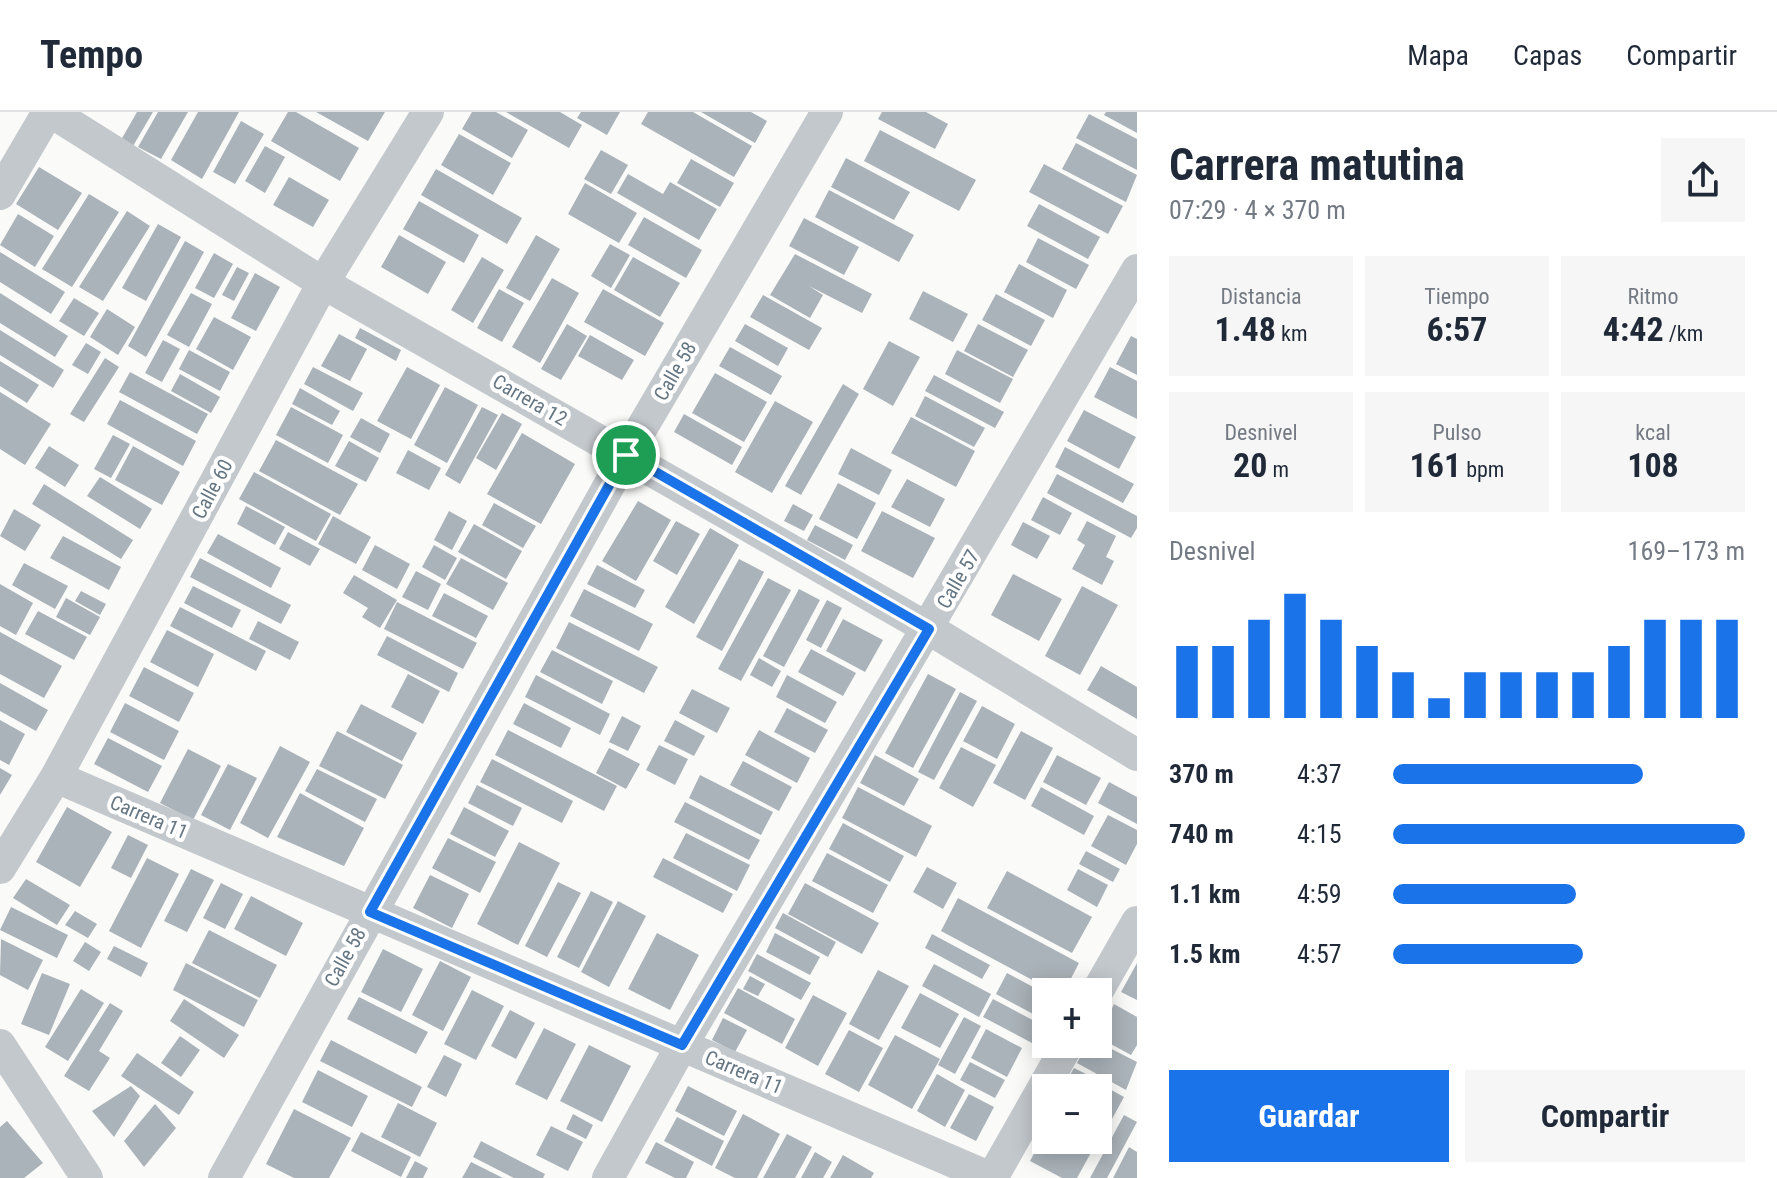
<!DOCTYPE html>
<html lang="es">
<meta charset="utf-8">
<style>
:root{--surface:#fff;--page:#f6f6f7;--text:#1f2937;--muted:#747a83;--line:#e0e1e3;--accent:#1a73e8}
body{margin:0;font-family:"Roboto Condensed",sans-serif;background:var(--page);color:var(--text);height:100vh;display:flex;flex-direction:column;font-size:30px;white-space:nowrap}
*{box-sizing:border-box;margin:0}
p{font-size:26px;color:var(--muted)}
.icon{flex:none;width:44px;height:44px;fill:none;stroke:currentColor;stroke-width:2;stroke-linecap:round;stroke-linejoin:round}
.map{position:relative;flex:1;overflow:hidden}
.drawer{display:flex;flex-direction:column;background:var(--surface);width:640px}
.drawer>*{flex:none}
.fabs{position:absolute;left:1032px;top:866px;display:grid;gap:16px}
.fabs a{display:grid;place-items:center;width:80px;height:80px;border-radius:0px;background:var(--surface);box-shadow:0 4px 20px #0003;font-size:40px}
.pin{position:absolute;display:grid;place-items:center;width:68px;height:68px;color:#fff;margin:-34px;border:4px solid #fff;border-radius:50%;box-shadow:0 2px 8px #0007}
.round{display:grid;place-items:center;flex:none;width:84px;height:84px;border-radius:0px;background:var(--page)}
.overview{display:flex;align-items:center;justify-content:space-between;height:136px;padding:0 32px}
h1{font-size:44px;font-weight:700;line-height:60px}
.metrics{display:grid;grid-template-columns:repeat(3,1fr);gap:12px;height:136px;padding:8px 32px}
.metrics div{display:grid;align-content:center;border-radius:0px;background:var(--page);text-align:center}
.metrics b{font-size:34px;font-weight:700}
.metrics small{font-size:22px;font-weight:400}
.metrics p{font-size:22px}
.chart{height:224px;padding:16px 32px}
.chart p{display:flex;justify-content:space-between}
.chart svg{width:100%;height:144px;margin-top:8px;stroke:var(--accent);stroke-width:6}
.primary-button{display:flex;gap:16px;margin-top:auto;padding:16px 32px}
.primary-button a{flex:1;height:92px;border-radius:0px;background:var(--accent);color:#fff;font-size:32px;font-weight:700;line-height:92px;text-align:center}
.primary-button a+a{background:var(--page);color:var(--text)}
ul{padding:0 32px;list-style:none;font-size:26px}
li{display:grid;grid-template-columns:128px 96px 1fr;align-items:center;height:60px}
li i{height:20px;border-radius:10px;background:var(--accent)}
header{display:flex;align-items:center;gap:48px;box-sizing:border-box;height:112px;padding:0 40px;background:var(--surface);border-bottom:2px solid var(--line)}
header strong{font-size:38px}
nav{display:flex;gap:44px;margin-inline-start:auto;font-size:28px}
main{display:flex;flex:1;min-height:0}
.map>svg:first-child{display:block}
.building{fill:#aab3b9}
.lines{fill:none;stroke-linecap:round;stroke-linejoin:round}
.minor{stroke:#c3c8cc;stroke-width:32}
.route-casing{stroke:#fff;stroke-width:16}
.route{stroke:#1a73e8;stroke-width:10}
.labels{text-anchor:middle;stroke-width:8;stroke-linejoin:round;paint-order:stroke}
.street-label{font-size:20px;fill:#657683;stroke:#fff}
</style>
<header>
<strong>Tempo</strong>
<nav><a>Mapa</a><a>Capas</a><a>Compartir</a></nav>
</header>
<main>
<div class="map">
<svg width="1137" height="1066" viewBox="0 0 1137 1066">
<rect width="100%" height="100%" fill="#fafaf8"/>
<path class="building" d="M137,0H153L133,34L121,28Z
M158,0H188L161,47L138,35Z
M198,0H239L202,67L171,48Z
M288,0H296L359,36L340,69L271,29Z
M316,0H385L368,29Z
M472,0H496L528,18L512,46L462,17Z
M506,0H560L582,13L569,36Z
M581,0H620L607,23L577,6Z
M648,0H693L752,34L734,65L641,12Z
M701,0H751L767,9L755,31Z
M882,0H926L948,12L935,37L878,7Z
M1106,0H1137V21L1104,3Z
M1089,2L1137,27V58L1076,26Z
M241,9L264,22L235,72L213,60Z
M880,18L976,68L959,99L864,49Z
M459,22L511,51L493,83L441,53Z
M1076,31L1137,63L1126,90L1062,57Z
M265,34L285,45L265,81L245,69Z
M601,38L628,53L611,82L584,67Z
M846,46L910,80L894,108L831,75Z
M691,47L734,71L720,95L677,71Z
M1044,52L1123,94L1108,122L1029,80Z
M39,55L82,81L58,118L16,92Z
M436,57L522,106L507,132L421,83Z
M628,62L663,82L670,70L717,97L699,128L617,81Z
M289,65L329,88L313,115L273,93Z
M585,71L637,101L619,131L568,102Z
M829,78L914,123L899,150L815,105Z
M89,82L119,100L72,175L42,157Z
M419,89L479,123L464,151L403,117Z
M1039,92L1100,125L1088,147L1027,114Z
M127,99L150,114L103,189L79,175Z
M18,102L54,124L35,155L0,133Z
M644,105L702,138L686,166L628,133Z
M804,106L859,135L844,163L789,134Z
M158,112L181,125L146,189L122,176Z
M399,123L446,150L428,182L381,155Z
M536,123L560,137L530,189L506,176Z
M1038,126L1089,153L1076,177L1026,150Z
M185,129L204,140L146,245L128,234Z
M610,132L630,143L611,176L591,164Z
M0,140L65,180L51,202L0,170Z
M214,141L233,152L214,186L195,176Z
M795,142L872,182L862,201L809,174L823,183L810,206L770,183Z
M482,145L504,158L473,211L451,198Z
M633,145L680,171L660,205L614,178Z
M1019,152L1067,178L1053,206L1004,180Z
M237,155L249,161L234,189L222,183Z
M255,161L280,175L256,219L231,206Z
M552,166L579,181L540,251L512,235Z
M499,177L524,191L502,230L477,216Z
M603,177L664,211L645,244L584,210Z
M923,179L968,202L953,230L909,207Z
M0,181L68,224L55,245L0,211Z
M191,181L212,192L189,235L167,223Z
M996,182L1045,208L1031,234L982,208Z
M763,183L822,216L809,238L750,205Z
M74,186L99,201L84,224L59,209Z
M107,197L135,215L118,243L90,225Z
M214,205L251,225L233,258L196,237Z
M567,212L587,224L561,268L541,257Z
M745,212L788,236L778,254L735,229Z
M978,212L1028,238L1013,265L964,239Z
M360,216L401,238L396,249L355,226Z
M0,218L64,258L53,276L0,243Z
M339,222L367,237L350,269L321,254Z
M590,223L634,248L622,268L578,244Z
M1131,224L1137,227V263L1116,252Z
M163,228L180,237L162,270L145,261Z
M889,229L920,245L893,294L863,277Z
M86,231L101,240L88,262L72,253Z
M730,235L782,264L771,283L719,254Z
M189,238L230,260L220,279L179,257Z
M957,238L1013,267L1000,291L945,262Z
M105,246L119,255L84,310L70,302Z
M0,249L39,273L27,291L0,274Z
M313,255L363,281L353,299L304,272Z
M407,255L440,273L411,327L377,309Z
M1110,255L1137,269V307L1094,285Z
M130,260L208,302L197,322L119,280Z
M715,261L767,290L744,330L692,301Z
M180,262L220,285L211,301L171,279Z
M934,263L1004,300L995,316L925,279Z
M843,272L859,282L801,383L785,374Z
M445,275L478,293L447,351L414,333Z
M300,276L340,299L332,313L292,292Z
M0,280L51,312L25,353L0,337Z
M925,284L985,316L974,335L915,304Z
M120,288L196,329L183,354L107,312Z
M775,289L813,310L772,381L735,360Z
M291,295L343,323L328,351L276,323Z
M482,295L498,303L460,372L445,363Z
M1084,298L1136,325L1119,357L1067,329Z
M502,301L522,312L496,358L476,346Z
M684,302L742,335L732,353L674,320Z
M911,305L975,339L956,375L891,341Z
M361,306L390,322L380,341L350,325Z
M522,321L575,352L541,412L487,382Z
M113,323L130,332L111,366L94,357Z
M276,328L358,372L340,403L259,359Z
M349,329L379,346L366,370L335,354Z
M49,334L79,353L65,375L35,356Z
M133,334L180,360L162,393L115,368Z
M1065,335L1134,372L1123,391L1055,355Z
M851,336L892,358L879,383L838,362Z
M408,338L441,356L429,378L396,361Z
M254,360L331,402L316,429L239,387Z
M1057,362L1137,404V416L1131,426L1047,381Z
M100,365L152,397L140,417L87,384Z
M907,367L945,387L930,415L891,395Z
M838,371L876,391L857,427L819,407Z
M44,372L133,428L121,447L32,392Z
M1043,385L1072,401L1060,423L1031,408Z
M638,389L671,408L636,469L602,449Z
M494,391L536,414L523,436L482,413Z
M793,392L813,403L804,419L784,409Z
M246,394L285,415L275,433L237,412Z
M14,397L41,413L25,439L0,424Z
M449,399L467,409L452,438L434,428Z
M882,399L935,426L913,466L861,439Z
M333,404L371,425L356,452L318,432Z
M676,409L700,422L677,463L653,449Z
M1087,409L1116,424L1106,445L1114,449L1102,473L1072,457L1085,433L1077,428Z
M1023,410L1050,424L1037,447L1011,433Z
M474,412L522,439L506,467L458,440Z
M815,413L853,433L845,448L807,428Z
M710,416L739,433L694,512L665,495Z
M288,420L320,437L310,454L279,437Z
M218,422L281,456L271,476L207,441Z
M63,424L121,455L109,478L50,446Z
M375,433L410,452L397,477L362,458Z
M434,433L457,446L445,468L422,455Z
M200,446L291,493L281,512L190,465Z
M461,446L508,471L493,498L446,472Z
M739,447L764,460L722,539L696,525Z
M24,451L68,474L55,497L12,473Z
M597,453L645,478L635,496L587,472Z
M416,459L441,472L428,498L402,485Z
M1013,462L1062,487L1039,529L991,503Z
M354,463L397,488L380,516L362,505L368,496L343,481Z
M768,466L791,478L741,569L718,557Z
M0,472L33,491L16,523L0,514Z
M193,474L241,498L232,516L184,491Z
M1082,474L1118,493L1080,563L1045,544Z
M584,477L653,512L639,539L570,504Z
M799,477L820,488L784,555L763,544Z
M81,479L106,492L100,503L75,489Z
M444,481L488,504L476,526L432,504Z
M66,486L100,505L90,523L56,505Z
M827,488L842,496L821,536L806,528Z
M397,490L477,531L463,557L384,517Z
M180,495L266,539L256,559L170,514Z
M38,499L87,525L74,548L25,522Z
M843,507L883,528L865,560L826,539Z
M258,509L299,530L290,548L249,527Z
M569,510L658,555L644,581L556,536Z
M167,518L214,542L198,575L150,550Z
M0,520L62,554L44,586L0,562Z
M387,524L458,561L449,580L377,543Z
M811,537L856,561L843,584L798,560Z
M552,538L613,569L602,592L540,560Z
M759,546L781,559L772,575L750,563Z
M1101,554L1137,575V607L1087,578Z
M144,555L194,581L179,610L129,584Z
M408,562L440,579L423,612L391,595Z
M928,562L956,577L913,656L885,641Z
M536,563L610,602L600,623L525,585Z
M787,563L837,590L825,611L776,585Z
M0,571L48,598L36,619L0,599Z
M692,577L730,596L717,621L679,601Z
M960,580L977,589L934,668L918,660Z
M125,591L179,619L164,648L110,620Z
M524,591L571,616L561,636L513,612Z
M361,592L417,621L402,649L346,620Z
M982,594L1015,612L997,647L963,629Z
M787,596L828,618L815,641L774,620Z
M622,604L641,614L628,639L609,630Z
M0,608L25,622L9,653L0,648Z
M675,608L705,624L694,644L664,629Z
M508,618L617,674L604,699L495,643Z
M759,618L810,646L797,671L745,643Z
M337,619L403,653L385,687L319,654Z
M1021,619L1053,636L1025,688L993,671Z
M108,626L162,654L148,680L94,652Z
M659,633L688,647L675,673L646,658Z
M280,634L310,650L268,726L240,711Z
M961,635L996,653L973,695L939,676Z
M609,636L640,652L626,677L596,661Z
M188,637L221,654L193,708L160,691Z
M875,643L919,667L904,694L860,671Z
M1057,643L1101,666L1086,693L1043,670Z
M492,647L573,689L562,711L480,670Z
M743,649L792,675L779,699L730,673Z
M228,652L257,666L230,718L201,703Z
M0,656L12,663L0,683Z
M317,657L377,687L365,710L305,679Z
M700,663L773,700L761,723L689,686Z
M1109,670L1137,685V712L1098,691Z
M477,673L522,696L513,714L468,691Z
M858,675L932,714L916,745L842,706Z
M1041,675L1094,704L1084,723L1031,694Z
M300,681L364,716L344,754L277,725Z
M685,690L760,728L749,748L674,710Z
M67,695L112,720L80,775L36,750Z
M464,695L509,719L495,745L450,722Z
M1108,703L1137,718V732L1126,753L1091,734Z
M843,711L904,744L890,770L829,737Z
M686,721L750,753L737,779L673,746Z
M128,723L148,733L131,766L111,756Z
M448,726L496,750L480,781L432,756Z
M519,730L560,751L518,833L477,812Z
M1086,739L1120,757L1113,770L1079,752Z
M827,741L888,773L873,801L812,769Z
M147,746L179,762L141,836L109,819Z
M663,746L733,782L723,801L653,765Z
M927,755L957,771L943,797L913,780Z
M191,757L214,768L187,820L164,809Z
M1078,757L1108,773L1097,795L1067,778Z
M1007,759L1092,805L1072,841L987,796Z
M430,763L469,782L452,816L413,796Z
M26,767L70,793L57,813L13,786Z
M558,770L581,781L547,845L525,834Z
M221,771L243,782L225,817L203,806Z
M805,771L879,811L862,842L788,802Z
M591,779L613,790L579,856L557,845Z
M251,784L303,811L286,844L234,817Z
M958,786L1079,851L1064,880H1055L941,819Z
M618,789L646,804L609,875L581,860Z
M11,795L68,823L57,846L0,818Z
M75,799L97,812L88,826L65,813Z
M783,801L836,830L828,845L775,816Z
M209,818L277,853L260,886L192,851Z
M657,821L699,843L670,898L628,877Z
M775,821L820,845L810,863L766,840Z
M932,822L990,853L982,867L925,836Z
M1,827L43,848L28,878L0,863Z
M85,830L101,840L89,859L73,849Z
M114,834L148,851L141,865L107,847Z
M383,837L423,857L401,900L361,880Z
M757,842L811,871L801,888L748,859Z
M440,849L471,865L443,919L412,903Z
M186,851L258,888L244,915L173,878Z
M1137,851V888L1121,880Z
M934,852L991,882L979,905L922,874Z
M878,858L909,874L879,928L849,912Z
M42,861L70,872L49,923L21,912Z
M1007,861L1046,882V909L996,882Z
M750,864L765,872L758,884L743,877Z
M738,876L795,907L782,932L724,901Z
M81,877L104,891L68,949L45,935Z
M472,878L504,894L476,948L444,932Z
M920,881L959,902L940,936L901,916Z
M813,883L847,901L818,954L785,936Z
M359,885L428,920L416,942L347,907Z
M184,887L239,923L224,946L170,909Z
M993,887L1042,913L1032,931L983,905Z
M110,891L123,899L99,939L110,946L89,979L64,964Z
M1114,892L1137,905V933L1131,943L1098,925Z
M510,898L535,911L516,947L491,934Z
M964,905L981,914L955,962L938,953Z
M723,906L747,918L735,940L712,928Z
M544,916L576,932L547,988L515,972Z
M986,917L1022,936L1007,965L971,946Z
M849,918L883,936L859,980L825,962Z
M895,923L940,947L912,997L868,973Z
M180,924L200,938L181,965L161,951Z
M331,928L422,975L412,995L320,949Z
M1098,930L1137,950L1126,978L1077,951L1087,932Z
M589,933L631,954L602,1010L560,989Z
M137,941L194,980L179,1003L121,964Z
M444,943L462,952L446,985L427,975Z
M970,950L1005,968L995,986L960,968Z
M1074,956L1102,970L1099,976H1063Z
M318,958L368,984L352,1015L302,990Z
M937,962L965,978L945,1015L917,999Z
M131,974L140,984L114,1025L92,999Z
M688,974L737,999L724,1024L675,999Z
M1106,975L1124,985L1106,1018L1098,1014V989Z
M969,982L994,995L976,1029L950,1016Z
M398,991L437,1011L420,1045L381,1025Z
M155,992L176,1016L144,1055L124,1029Z
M294,997L351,1026L329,1066H294L266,1052Z
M573,1002L593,1013L586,1027L566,1017Z
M743,1002L780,1022L757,1066H735L715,1056Z
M1124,1003L1137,1010L1107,1066H1090Z
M677,1005L724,1029L712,1054L664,1029Z
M7,1009L43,1051L24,1066H0V1015Z
M551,1014L583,1030L568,1059L536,1043Z
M1046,1019V1028H1098L1077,1066H1062L1030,1049Z
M361,1020L411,1045L401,1065L351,1039Z
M787,1022L812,1035L795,1066H763Z
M481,1029L545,1062L543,1066H514L473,1045Z
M656,1030L694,1050L686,1066H675L645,1051Z
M1129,1035L1137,1040V1066H1113Z
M815,1040L832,1050L823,1066H801Z
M843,1043L874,1061L871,1066H830Z
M415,1049L428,1056L423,1066H406Z
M471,1050L503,1066H462Z"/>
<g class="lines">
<path class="minor" d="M51,0L323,171L929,517L1137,643
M0,82L48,0
M56,665L991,1066
M0,756L56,665L323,171L428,0
M1097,880L1137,810
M0,933L87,1066
M224,1066L626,343L827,0
M608,1066L682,933L1137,158
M992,1066L1068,932"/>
</g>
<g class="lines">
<g class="route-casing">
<path id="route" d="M626,343L929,517L682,933L370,800Z"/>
</g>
<use href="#route" class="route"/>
</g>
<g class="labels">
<g class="street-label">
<text transform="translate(675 259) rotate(-60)" y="7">Calle 58</text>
<text transform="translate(530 288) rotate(30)" y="7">Carrera 12</text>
<text transform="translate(212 377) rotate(-62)" y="7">Calle 60</text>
<text transform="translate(958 467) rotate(-60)" y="7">Calle 57</text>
<text transform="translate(149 705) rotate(23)" y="7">Carrera 11</text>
<text transform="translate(345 845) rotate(-61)" y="7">Calle 58</text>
<text transform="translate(744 960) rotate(23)" y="7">Carrera 11</text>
</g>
</g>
</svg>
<div class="fabs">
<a>+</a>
<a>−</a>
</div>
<div class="pin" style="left:626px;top:343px;background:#1e9e55"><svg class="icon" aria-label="arrive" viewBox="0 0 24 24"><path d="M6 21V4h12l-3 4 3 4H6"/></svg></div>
</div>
<section class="drawer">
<div class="overview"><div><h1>Carrera matutina</h1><p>07:29 · 4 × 370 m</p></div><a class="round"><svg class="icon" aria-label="share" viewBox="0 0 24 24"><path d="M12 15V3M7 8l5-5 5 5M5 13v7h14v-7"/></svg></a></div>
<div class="metrics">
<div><p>Distancia</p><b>1.48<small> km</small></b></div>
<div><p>Tiempo</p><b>6:57</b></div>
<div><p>Ritmo</p><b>4:42<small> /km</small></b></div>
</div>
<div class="metrics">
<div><p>Desnivel</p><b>20<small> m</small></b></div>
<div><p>Pulso</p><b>161<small> bpm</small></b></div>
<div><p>kcal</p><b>108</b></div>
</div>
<div class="chart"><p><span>Desnivel</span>169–173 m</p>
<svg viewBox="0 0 160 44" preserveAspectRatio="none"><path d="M5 44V22M15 44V22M25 44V14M35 44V6M45 44V14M55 44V22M65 44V30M75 44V38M85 44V30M95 44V30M105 44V30M115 44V30M125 44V22M135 44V14M145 44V14M155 44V14"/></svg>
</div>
<ul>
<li><b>370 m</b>4:37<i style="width:71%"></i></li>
<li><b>740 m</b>4:15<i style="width:100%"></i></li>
<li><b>1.1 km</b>4:59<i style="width:52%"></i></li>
<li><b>1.5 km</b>4:57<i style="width:54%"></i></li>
</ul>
<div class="primary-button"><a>Guardar</a><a>Compartir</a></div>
</section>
</main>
